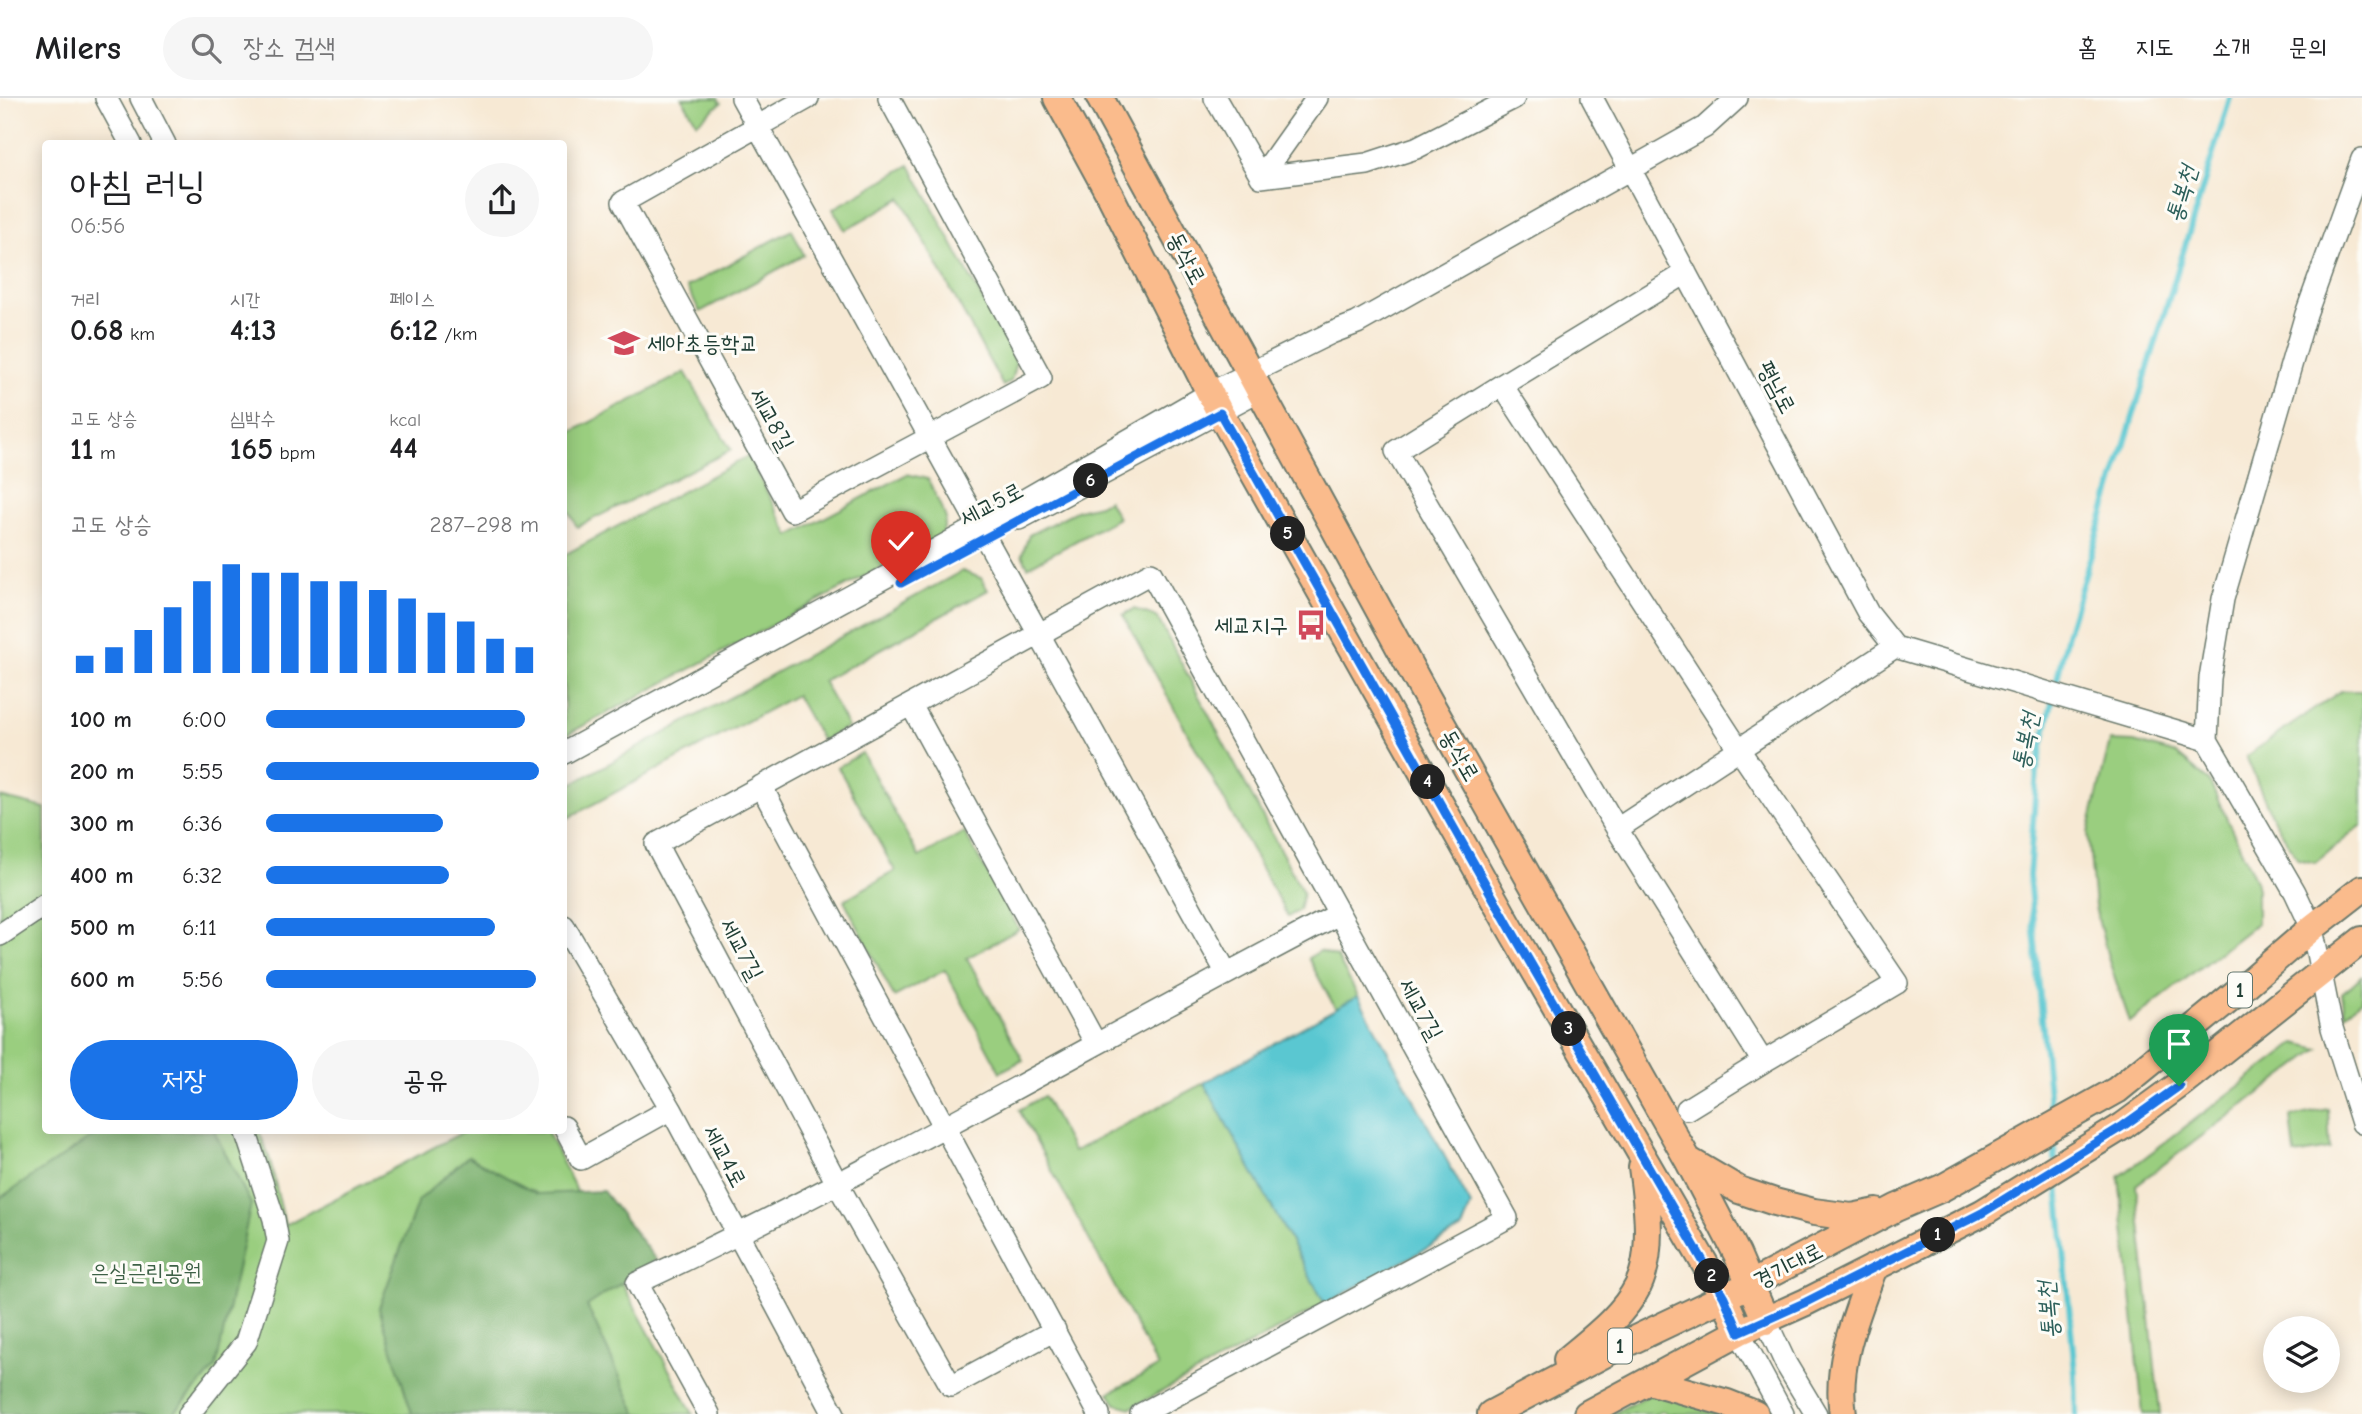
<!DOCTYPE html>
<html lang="ko">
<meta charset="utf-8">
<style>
:root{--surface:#fff;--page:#f6f6f6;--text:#202124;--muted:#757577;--line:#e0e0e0;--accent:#1a73e8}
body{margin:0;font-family:"Comic Neue","Poor Story",sans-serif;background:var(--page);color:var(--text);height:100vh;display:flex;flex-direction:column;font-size:26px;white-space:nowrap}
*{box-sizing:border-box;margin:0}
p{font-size:23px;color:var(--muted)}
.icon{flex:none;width:38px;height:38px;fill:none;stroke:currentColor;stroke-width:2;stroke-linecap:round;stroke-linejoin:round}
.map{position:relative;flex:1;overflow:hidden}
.sheet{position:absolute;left:42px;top:42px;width:525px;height:994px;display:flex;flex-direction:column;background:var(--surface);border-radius:7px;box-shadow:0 4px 18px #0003}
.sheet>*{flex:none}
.fabs{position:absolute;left:2263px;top:1218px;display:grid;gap:14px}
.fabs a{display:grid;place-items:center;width:77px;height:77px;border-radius:50%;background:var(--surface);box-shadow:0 4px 18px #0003;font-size:35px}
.pin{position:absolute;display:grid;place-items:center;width:60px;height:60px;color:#fff;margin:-72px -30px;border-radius:50% 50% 50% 0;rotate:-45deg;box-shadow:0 0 7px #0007}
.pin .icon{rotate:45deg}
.km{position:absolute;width:35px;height:35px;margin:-18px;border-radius:50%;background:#222;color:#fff;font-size:19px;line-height:35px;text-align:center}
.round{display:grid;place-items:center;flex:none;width:74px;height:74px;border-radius:37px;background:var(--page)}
.head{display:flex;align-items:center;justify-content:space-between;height:119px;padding:0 28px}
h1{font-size:38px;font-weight:600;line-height:52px}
.figures{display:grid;grid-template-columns:repeat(3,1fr);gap:10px;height:119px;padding:7px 28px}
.figures div{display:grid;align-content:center}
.figures b{font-size:30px;font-weight:600}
.figures small{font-size:19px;font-weight:400}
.figures p{font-size:19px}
.chart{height:196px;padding:14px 28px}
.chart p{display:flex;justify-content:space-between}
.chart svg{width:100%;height:126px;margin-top:7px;stroke:var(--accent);stroke-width:6}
.primary-button{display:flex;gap:14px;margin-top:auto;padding:14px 28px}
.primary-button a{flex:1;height:80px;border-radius:42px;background:var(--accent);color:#fff;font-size:28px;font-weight:600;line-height:80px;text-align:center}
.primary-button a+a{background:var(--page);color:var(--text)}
ul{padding:0 28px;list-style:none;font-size:23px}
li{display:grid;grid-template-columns:112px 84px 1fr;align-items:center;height:52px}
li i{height:18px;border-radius:9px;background:var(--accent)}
header{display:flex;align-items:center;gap:42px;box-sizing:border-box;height:98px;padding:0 35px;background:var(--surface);border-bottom:2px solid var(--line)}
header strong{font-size:33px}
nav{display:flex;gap:38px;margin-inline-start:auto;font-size:24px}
.search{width:490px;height:63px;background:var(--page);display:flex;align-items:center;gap:18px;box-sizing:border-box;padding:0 24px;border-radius:38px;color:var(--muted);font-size:26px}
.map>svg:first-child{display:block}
.green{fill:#9ace7f;stroke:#5c865a;stroke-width:2}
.forest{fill:#7bb16e;stroke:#4d7751;stroke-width:2}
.water{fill:#5ac7d1;stroke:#3c8282;stroke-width:2}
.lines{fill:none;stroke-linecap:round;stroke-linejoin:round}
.stream{stroke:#5ac7d1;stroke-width:6}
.minor-casing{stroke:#6b796c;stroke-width:24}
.major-casing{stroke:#6b796c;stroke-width:30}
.minor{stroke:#fff;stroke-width:21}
.major{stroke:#fabb8c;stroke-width:26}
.route-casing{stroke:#fff;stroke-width:14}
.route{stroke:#1a73e8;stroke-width:9}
.labels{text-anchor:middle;stroke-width:6;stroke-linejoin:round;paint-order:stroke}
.shield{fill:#fdfcf7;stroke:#62766e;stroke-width:2}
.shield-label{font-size:21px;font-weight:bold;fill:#1f3d34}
.street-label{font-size:23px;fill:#1f3d34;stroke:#fdfcf7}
.poi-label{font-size:23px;fill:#1f3d34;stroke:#fdfcf7;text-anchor:start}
.park-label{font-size:23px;fill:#3e6147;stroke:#fdfcf7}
.water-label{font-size:24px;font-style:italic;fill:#2e605b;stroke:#fdfcf7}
</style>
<header>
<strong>Milers</strong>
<div class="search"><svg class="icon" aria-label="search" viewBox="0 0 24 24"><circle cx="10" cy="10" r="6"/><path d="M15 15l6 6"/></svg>장소 검색</div>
<nav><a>홈</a><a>지도</a><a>소개</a><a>문의</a></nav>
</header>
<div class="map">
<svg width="2362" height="1316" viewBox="0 0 2362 1316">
<rect width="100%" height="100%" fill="#fdfcf7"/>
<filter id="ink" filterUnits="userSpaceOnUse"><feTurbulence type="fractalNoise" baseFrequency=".0143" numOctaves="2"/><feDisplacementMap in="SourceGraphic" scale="14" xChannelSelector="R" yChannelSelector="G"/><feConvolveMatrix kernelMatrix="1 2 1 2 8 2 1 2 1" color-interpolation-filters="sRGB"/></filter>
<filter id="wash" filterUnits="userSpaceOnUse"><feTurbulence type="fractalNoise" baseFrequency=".00686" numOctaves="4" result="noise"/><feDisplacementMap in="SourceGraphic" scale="28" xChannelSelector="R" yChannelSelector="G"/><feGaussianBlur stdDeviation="1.57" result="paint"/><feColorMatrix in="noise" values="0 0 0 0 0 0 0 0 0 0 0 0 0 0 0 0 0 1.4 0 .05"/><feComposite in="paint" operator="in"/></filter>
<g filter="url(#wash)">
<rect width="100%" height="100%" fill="#f7e9d4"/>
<path class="green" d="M682,0H718L721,5L697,25Z
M910,67L1016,264L1011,283L1003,288L901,100L845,132L833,111Z
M792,132L804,157L700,214L687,189Z
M685,274L731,352L577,429L564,404V338Z
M748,358L790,438L907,376L928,381L946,420L942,437L564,638V457Z
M1108,402L1118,420L1028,469L1022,457L1029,437L1078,412L1099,407Z
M962,473L981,480L988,492L823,583L848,629L822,643L796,597L564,722V690Z
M1134,511L1157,519L1303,795L1299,812L1288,819L1123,517Z
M2341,593H2362V727L2315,765L2298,761L2272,719L2246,658Z
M2110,643L2134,644L2176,656L2209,683L2257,785V825L2130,924L2109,863L2095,809L2088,735Z
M862,655L919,759L964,734L1019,831L967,860L1023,962L1000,974L945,872L894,899L844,802L895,773L838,669Z
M0,699L45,710L46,1032L259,1033L269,1059L285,1127L465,1033H547L622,1185L693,1316H0Z
M1320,853L1337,859L1358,898L1336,911L1308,860Z
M2362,878V902L2345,916L2342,895Z
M2296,945L2319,951L2136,1087L2160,1316H2143L2119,1079Z
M1204,985L1325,1206L1131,1310L1116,1306L1109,1295L1158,1269L1019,1012L1044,998L1073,1054Z
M2328,1011L2330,1051L2295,1057L2291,1019Z
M1654,1294L1725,1316H1669L1662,1313L1656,1316H1612Z"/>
<path class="forest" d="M101,1033H214L251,1106L216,1269L173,1316H0V1100Z
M468,1058L537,1096L603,1093L656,1162L587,1208L637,1316H412L379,1210L418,1103Z"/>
<path class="water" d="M1358,898L1471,1107L1462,1131L1325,1206L1204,985Z"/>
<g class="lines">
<path class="stream" d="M2051,1019L2029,778L2037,672L2067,536L2230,0
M2053,1037L2055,1061
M2057,1075L2075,1275L2076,1316"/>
</g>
</g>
<g filter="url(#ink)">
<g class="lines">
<g class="minor-casing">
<path id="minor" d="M106,0L131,46
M141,0L165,46
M742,0L1226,874
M808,0L623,104L792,413L1041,280L889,0
M1215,0L1261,79
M1592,0L1868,515L1895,549L2207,642
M2362,61L2306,216L2223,501L2210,580L2207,642L2295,794L2312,830L2332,930L2362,1025
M1261,79L1367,66L1416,50L1514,0
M1261,79L1317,0
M1502,287L1686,175
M1019,421L1260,292
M911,607L1096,946
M564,655L979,428L1210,295L1331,235L1357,225L1705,29L1737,0
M761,688L1099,1316
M1617,731L1396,353L1502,287L1738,650L1897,885L1763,964
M564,828L671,1011L834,1316
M0,837L46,806
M1687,1011L1763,964L1617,731L1895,549
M564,1029L581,1061L671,1011
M1766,1223L1786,1266L1816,1316
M1055,1232L951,1288L838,1087L656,746L1151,475L1507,1120L1141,1316
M1739,1234L1783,1316
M189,1316L246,1244L278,1143L274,1121L245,1032
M709,1316L637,1185C877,1073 1104,938 1339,816"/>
</g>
<g class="major-casing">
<path id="major" d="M1057,0L1111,99L1220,315L1513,835L1724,1199L1739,1234
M1100,0L1421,589L1688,1062L1737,1156L1766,1223
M1688,1062L1739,1092L1775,1104L1814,1114L1852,1119L1877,1114
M1567,1262C1592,1241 1623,1218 1638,1188C1654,1155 1647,1104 1642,1069
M1649,1283L1727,1305L1755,1316
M1491,1316L1610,1253L1751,1186L1896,1110L1942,1090L2117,992L2247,886L2312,830L2362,791
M1587,1316L1739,1234L1806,1204L1982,1115L2123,1028L2179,987L2362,842
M1843,1316C1835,1265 1857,1216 1874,1169"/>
</g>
<use href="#minor" class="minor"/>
<use href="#major" class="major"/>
</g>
</g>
<g class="lines" filter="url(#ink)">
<g class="route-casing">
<path id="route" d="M901,485L1220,315L1513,835L1724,1199L1739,1234L1806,1204L1982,1115L2123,1028L2179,988"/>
</g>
<use href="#route" class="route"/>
</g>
<defs>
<g id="school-bare" transform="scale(2.415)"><path d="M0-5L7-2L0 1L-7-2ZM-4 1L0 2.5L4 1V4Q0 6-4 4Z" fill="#d1495b" stroke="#fdfcf7" stroke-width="2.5" paint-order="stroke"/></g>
<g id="bus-bare" transform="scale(2.415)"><path d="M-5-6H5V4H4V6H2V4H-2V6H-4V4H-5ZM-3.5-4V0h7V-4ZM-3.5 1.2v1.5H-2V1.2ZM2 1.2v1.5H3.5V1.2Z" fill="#d1495b" stroke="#fdfcf7" stroke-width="2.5" paint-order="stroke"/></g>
</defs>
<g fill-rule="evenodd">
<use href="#school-bare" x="624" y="245"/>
<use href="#bus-bare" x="1311" y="527"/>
</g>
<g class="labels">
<g class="shield">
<rect x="2228" y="874.5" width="24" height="35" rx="5"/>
<rect x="1608" y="1230.5" width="24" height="35" rx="5"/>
</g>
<g class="shield-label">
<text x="2240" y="899">1</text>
<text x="1620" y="1255">1</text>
</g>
<g class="street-label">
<text transform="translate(1187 160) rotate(62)" y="8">동삭로</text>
<text transform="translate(1777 289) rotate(62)" y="8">평남로</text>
<text transform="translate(772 321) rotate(61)" y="8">세교8길</text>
<text transform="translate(991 406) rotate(-28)" y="8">세교5로</text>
<text transform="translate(1460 657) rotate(60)" y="8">동삭로</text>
<text transform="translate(742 851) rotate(62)" y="8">세교7길</text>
<text transform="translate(1421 911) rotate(61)" y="8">세교7길</text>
<text transform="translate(725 1058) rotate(62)" y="8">세교4로</text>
<text transform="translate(1788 1167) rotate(-27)" y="8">경기대로</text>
</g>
<g class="poi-label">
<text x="647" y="253">세아초등학교</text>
<text x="1288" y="535" text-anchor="end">세교지구</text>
</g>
<g class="park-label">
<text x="146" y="1182">은실근린공원</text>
</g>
<g class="water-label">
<text transform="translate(2181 96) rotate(-73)" y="8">통복천</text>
<text transform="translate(2025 643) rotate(-79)" y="8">통복천</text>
<text transform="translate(2048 1212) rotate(-95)" y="8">통복천</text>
</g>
</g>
</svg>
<div class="fabs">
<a><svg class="icon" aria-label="layers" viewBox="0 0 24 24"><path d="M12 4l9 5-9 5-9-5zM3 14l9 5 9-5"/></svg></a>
</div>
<div class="pin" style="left:2179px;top:988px;background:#1e9e55"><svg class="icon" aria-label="arrive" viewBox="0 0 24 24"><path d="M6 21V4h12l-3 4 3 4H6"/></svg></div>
<div class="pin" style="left:901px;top:485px;background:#d93025"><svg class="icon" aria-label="check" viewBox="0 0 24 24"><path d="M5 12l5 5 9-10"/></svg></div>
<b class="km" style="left:1938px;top:1137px">1</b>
<b class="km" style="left:1712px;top:1178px">2</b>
<b class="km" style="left:1569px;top:931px">3</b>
<b class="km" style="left:1428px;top:684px">4</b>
<b class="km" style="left:1288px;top:436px">5</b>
<b class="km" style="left:1091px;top:383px">6</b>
<section class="sheet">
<div class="head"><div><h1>아침 러닝</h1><p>06:56</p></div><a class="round"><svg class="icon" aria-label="share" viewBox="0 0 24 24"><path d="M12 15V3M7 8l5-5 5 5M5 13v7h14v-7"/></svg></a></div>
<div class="figures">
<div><p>거리</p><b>0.68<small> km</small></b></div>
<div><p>시간</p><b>4:13</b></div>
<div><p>페이스</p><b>6:12<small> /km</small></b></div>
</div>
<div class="figures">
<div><p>고도 상승</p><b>11<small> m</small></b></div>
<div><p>심박수</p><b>165<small> bpm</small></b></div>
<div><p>kcal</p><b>44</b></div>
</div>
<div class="chart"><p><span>고도 상승</span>287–298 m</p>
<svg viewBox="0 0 160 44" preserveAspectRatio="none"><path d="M5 44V38M15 44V35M25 44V29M35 44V21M45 44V12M55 44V6M65 44V9M75 44V9M85 44V12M95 44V12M105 44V15M115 44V18M125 44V23M135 44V26M145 44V32M155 44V35"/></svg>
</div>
<ul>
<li><b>100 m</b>6:00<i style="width:95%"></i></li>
<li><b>200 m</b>5:55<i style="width:100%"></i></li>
<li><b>300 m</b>6:36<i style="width:65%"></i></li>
<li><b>400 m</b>6:32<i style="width:67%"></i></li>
<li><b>500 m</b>6:11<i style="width:84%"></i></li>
<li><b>600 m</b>5:56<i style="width:99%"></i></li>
</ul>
<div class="primary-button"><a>저장</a><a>공유</a></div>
</section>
</div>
